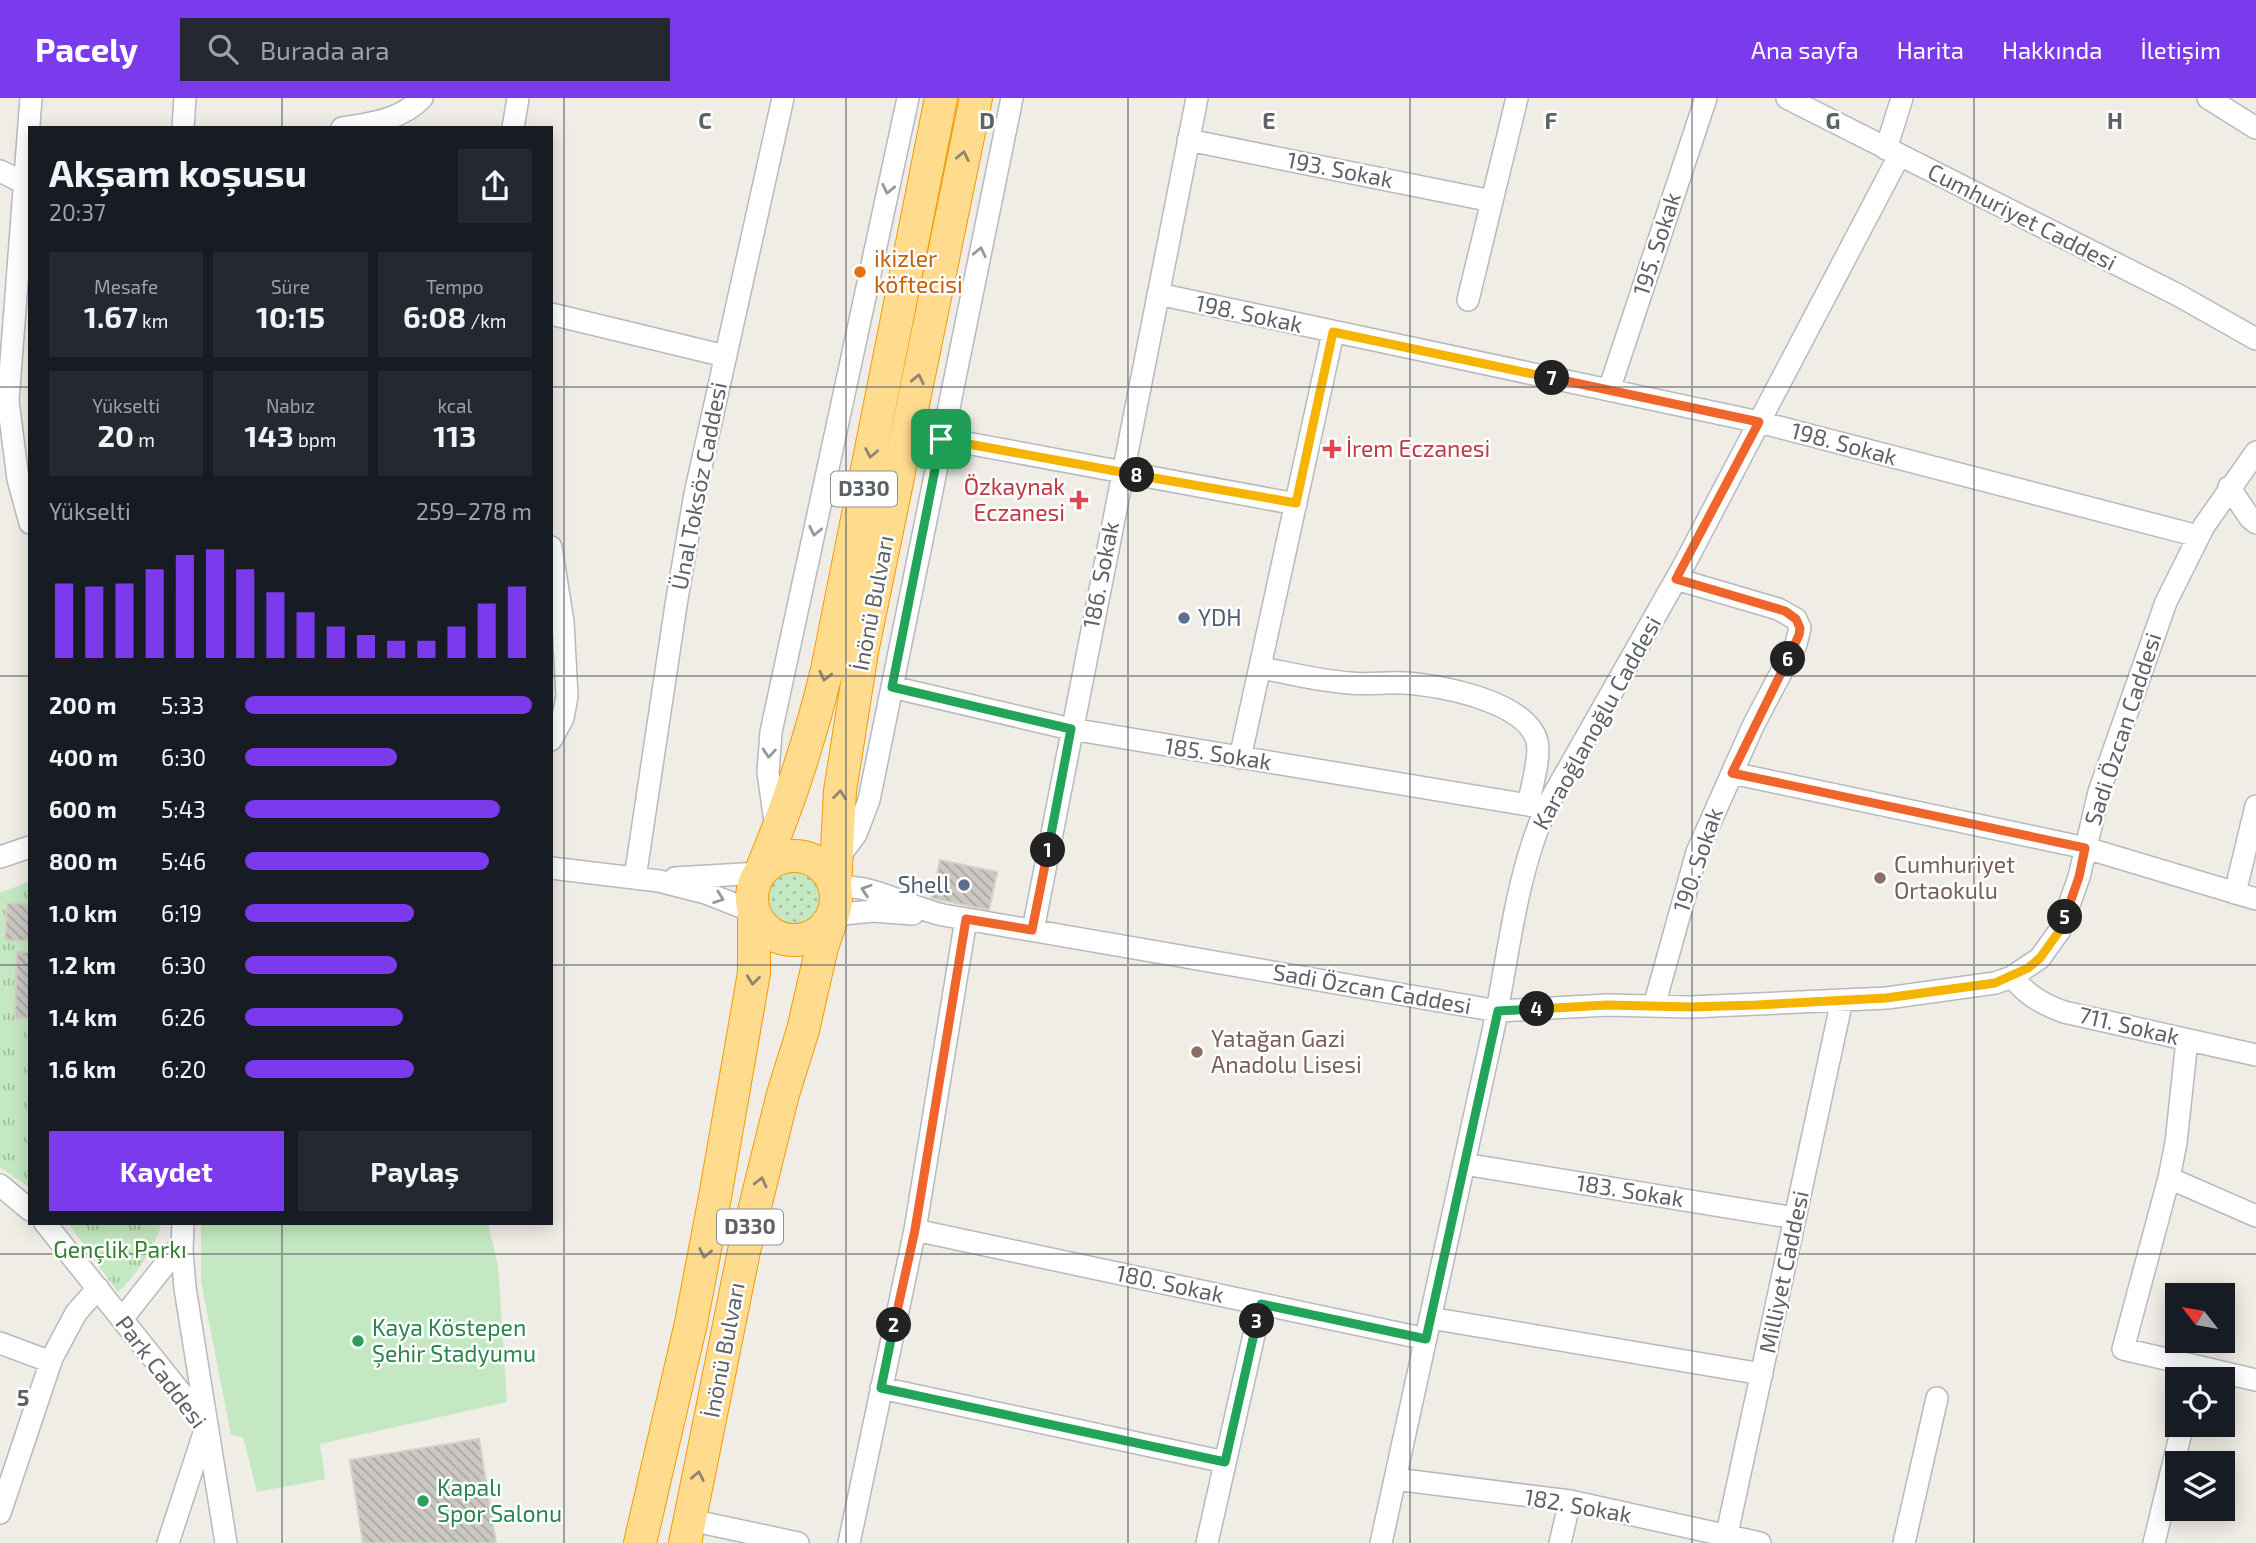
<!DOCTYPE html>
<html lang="tr">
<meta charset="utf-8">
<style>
:root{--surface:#171b24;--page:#242831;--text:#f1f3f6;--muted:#9ea1a6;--accent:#7c3aed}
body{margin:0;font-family:"Exo 2",sans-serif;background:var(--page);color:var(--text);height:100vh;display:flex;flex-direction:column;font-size:26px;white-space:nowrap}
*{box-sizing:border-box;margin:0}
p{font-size:23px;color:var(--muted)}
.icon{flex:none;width:38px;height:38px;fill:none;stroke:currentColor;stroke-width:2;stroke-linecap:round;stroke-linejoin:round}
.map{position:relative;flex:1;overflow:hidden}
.panel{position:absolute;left:28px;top:28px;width:525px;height:1099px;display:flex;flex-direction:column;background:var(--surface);border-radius:0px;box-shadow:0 4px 18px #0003}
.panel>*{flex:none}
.needle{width:46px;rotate:301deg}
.controls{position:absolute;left:2165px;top:1185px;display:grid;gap:14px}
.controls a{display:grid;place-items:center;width:70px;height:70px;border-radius:0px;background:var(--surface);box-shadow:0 4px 18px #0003;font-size:35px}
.pin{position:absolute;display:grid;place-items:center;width:60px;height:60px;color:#fff;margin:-30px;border-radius:14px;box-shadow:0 4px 10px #0006}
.km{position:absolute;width:35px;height:35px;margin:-18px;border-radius:50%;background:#222;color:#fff;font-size:19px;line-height:35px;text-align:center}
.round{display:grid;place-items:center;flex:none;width:74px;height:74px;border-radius:0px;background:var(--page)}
.summary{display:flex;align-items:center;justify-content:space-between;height:119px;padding:0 21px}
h1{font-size:38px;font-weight:700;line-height:52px}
.metrics{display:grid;grid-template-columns:repeat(3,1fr);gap:10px;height:119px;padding:7px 21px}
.metrics div{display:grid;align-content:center;border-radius:0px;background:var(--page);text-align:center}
.metrics b{font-size:30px;font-weight:700}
.metrics small{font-size:19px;font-weight:400}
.metrics p{font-size:19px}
.chart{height:196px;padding:14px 21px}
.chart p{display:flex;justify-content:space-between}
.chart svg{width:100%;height:126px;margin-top:7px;stroke:var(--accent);stroke-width:6}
.cta{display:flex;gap:14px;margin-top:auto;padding:14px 21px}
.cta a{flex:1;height:80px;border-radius:0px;background:var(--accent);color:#fff;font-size:28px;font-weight:700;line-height:80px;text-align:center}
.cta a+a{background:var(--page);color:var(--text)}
ul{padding:0 21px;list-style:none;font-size:23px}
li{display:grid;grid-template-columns:112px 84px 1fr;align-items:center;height:52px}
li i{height:18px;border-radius:9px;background:var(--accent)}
header{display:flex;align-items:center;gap:42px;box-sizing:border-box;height:98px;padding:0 35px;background:var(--accent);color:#fff}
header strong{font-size:33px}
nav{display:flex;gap:38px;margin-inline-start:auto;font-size:24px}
.search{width:490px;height:63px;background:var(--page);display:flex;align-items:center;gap:18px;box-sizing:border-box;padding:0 24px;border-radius:0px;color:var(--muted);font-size:26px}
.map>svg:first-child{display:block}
.grass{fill:url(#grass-dots)}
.park{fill:url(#park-tufts)}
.pitch{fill:#c4e8c2}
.building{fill:url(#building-back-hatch);stroke:#d5cfc4;stroke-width:2}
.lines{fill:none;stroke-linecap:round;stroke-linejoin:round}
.minor-casing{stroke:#b6b9bd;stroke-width:24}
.highway-casing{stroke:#f69900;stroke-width:34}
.minor{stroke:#fff;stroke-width:21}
.highway{stroke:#ffdb8e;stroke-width:32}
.oneway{stroke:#8e8673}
.oneway2{stroke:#96999c}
.split-1-casing{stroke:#fff;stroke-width:14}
.split-2-casing{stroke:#fff;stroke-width:14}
.split-3-casing{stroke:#fff;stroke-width:14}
.split-4-casing{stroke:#fff;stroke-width:14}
.split-5-casing{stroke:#fff;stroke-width:14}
.split-6-casing{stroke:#fff;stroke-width:14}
.split-7-casing{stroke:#fff;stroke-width:14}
.split-8-casing{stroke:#fff;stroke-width:14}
.split-9-casing{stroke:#fff;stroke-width:14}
.split-1{stroke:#22a559;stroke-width:9}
.split-2{stroke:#f0652b;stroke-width:9}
.split-3{stroke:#22a559;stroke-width:9}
.split-4{stroke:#22a559;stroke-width:9}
.split-5{stroke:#f5b400;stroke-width:9}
.split-6{stroke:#f0652b;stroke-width:9}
.split-7{stroke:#f0652b;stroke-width:9}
.split-8{stroke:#f5b400;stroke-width:9}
.split-9{stroke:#f5b400;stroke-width:9}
.grid{fill:none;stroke:#5d6267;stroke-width:2;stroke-opacity:0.55}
.food-dot{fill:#e8710a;stroke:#fff;stroke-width:2.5}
.health-dot{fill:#e0444e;stroke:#fff;stroke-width:2.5}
.service-dot{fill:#5c6f8a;stroke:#fff;stroke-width:2.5}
.education-dot{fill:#8d6e63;stroke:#fff;stroke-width:2.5}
.leisure-dot{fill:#2e9e5b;stroke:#fff;stroke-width:2.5}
.labels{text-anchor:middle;stroke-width:5;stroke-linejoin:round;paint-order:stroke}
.shield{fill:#fff;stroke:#8e9195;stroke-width:2}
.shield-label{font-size:21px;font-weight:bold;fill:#5d6267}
.street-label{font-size:23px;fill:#5d6267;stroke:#fff}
.food-label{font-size:23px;fill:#c56008;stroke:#fff;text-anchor:start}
.health-label{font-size:23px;fill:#be3a42;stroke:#fff;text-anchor:start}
.service-label{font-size:23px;fill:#4e5e75;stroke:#fff;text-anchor:start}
.education-label{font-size:23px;fill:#785e54;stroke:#fff;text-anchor:start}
.park-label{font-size:23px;fill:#328231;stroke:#fff}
.leisure-label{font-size:23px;fill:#27864d;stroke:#fff;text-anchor:start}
.grid-label{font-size:23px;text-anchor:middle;font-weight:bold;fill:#5d6267;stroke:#fff;stroke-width:5;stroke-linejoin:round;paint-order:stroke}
</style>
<header>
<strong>Pacely</strong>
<div class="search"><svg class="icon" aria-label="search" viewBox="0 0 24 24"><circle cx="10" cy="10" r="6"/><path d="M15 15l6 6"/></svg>Burada ara</div>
<nav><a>Ana sayfa</a><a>Harita</a><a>Hakkında</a><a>İletişim</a></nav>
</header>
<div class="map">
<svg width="2256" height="1445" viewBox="0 0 2256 1445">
<defs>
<pattern id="grass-dots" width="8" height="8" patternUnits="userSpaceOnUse" patternTransform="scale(1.75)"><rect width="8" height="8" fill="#c4e8c2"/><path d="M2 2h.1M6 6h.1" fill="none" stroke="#a2bfa1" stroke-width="1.8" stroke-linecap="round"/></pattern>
<pattern id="park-tufts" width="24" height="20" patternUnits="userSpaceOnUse" patternTransform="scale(1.75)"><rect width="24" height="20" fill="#c4e8c2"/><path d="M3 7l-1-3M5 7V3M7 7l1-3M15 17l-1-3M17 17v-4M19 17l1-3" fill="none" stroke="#a2bfa1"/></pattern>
<pattern id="building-back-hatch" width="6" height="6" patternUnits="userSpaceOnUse" patternTransform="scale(1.75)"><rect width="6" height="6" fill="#cbc8c3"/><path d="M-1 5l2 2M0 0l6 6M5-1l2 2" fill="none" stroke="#a8a6a2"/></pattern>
</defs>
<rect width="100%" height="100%" fill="#f0ede6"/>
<path class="grass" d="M769 800a25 25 0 1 1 50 0a25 25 0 1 1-50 0Z"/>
<path class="park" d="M30,783V1090L0,1069V795Z
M68,1125H162C153,1151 139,1175 118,1194Z"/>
<path class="pitch" d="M201,1125H488L498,1167L507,1304L320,1346L325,1381L257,1394L243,1339L231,1337L201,1183Z"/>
<path class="building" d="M940,762L997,774L989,812L932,800Z
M7,805L30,806V843L5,842Z
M17,854H30V920H15Z
M479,1341L496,1445H363L350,1362Z"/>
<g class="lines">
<g class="minor-casing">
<path id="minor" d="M1787,0L2178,197L2256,241
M2208,0L2256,30
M183,30L185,0
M342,30C372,25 399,23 422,0
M513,30L518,0
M1188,42L1492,103
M1886,51L1902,0
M0,73L24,85L30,84
M1158,196L1759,324L2198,438
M1468,202L1517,0
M551,216L725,258
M1609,292L1706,0
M907,334L1296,406
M2229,389L2250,420L2256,425
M30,425L18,381L8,303L31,0
M551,449L563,524L567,598L563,620L551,642
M1260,570C1290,575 1320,583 1350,585C1368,587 1386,584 1404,585C1439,587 1526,603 1537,643C1541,659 1531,691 1528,707
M892,589L1071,631L1546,710
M1240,660L1333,235
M1732,675L2086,750L2256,801
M776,731L768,674L771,634L908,0
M0,759L30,749
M836,763L856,736L869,702L1012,0
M551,770L659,783L706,795L754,814
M635,780L676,507L695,396L783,0
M675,780L760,775
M835,790C867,783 910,810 943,817L1498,913L1607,907L1690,909L1887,900L1995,885L2012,879L2040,860L2060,832L2079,779L2099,694L2166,504L2204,428L2256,354
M2235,795L2256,708
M833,817L873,813L913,816
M1033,832L1197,0
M2012,879C2027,897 2042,906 2064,914L2256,957
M1654,908L1697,754L1753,628L1796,546L1800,530L1796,521L1778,511L1676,481
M2187,942L2176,1045L2169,1080L2123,1251L2256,1282
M1464,1066L1795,1120
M2169,1080L2256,1118
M0,1087L30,1112
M45,1125L205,1325
M183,1125L182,1153L185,1190L226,1445
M915,1132L1426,1241
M1430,1220L1762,1276
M122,1221L182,1145
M0,1245L51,1264
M881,1290L1225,1364
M1395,1381L1570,1403L1760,1445
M0,1415L52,1260L76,1215L98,1190
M690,1422L798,1445
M168,1445L205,1332
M849,1445L915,1132L966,821
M1207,1445L1261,1206
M1381,1445C1417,1279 1454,1113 1490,947C1508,868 1513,785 1546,710L1683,469L1899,58
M1560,1445L1570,1403
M1725,1445L1842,902
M1904,1445L1937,1300
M2154,1445L2183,1326"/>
</g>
<g class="highway-casing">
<path id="highway" d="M752 800a42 42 0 1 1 84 0a42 42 0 1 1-84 0Z
M760,775C788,709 810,642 827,572L941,0
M835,790L840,693L862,554L976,0
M640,1445L691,1225L715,1099L754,875V814
M685,1445L744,1153L783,996L803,932L822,849L833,817"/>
</g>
<use href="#minor" class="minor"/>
<use href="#highway" class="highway"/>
</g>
<defs><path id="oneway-chevron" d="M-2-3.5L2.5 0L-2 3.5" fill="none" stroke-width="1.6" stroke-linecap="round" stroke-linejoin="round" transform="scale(1.75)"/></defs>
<g class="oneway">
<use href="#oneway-chevron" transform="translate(963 58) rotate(-78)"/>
<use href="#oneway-chevron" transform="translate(918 281) rotate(-78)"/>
<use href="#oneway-chevron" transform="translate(871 355) rotate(101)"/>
<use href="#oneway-chevron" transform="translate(825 578) rotate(103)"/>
<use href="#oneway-chevron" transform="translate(840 697) rotate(-84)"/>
<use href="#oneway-chevron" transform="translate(753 882) rotate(97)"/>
<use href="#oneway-chevron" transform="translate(761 1084) rotate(-76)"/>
<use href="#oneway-chevron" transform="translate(705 1155) rotate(101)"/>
<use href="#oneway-chevron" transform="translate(698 1378) rotate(-79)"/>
</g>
<g class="oneway2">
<use href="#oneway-chevron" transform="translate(888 91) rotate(102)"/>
<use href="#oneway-chevron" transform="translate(980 154) rotate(-78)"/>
<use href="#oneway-chevron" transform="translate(815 433) rotate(102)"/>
<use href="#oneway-chevron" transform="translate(769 655) rotate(94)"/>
<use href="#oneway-chevron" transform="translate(866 792) rotate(-162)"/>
<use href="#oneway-chevron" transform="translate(719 800) rotate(20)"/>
</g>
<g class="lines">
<g class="split-1-casing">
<path id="split-1" d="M941,341L892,589L1071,631L1048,752"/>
</g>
<g class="split-2-casing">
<path id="split-2" d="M894,1227L915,1132L966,821L1032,832L1048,752"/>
</g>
<g class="split-3-casing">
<path id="split-3" d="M894,1227L881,1290L1225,1364L1257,1223"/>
</g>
<g class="split-4-casing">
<path id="split-4" d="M1257,1223L1261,1206L1426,1241L1498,913L1537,911"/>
</g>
<g class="split-5-casing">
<path id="split-5" d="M1537,911L1607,907L1690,909L1757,907L1886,900L1995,885L2028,870L2040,860L2060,832L2065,819"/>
</g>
<g class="split-6-casing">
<path id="split-6" d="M1788,561L1732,675L2085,750L2079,779L2065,819"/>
</g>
<g class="split-7-casing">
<path id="split-7" d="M1552,280L1759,324L1676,481L1785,513L1796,521L1800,530L1799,537L1788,561"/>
</g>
<g class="split-8-casing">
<path id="split-8" d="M1137,377L1296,405L1333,234L1552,280"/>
</g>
<g class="split-9-casing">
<path id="split-9" d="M941,341L1137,377"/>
</g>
<use href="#split-1" class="split-1"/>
<use href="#split-2" class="split-2"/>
<use href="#split-3" class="split-3"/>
<use href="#split-4" class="split-4"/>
<use href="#split-5" class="split-5"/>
<use href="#split-6" class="split-6"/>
<use href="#split-7" class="split-7"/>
<use href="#split-8" class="split-8"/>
<use href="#split-9" class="split-9"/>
</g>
<path class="grid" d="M282,0V30M564,0V1445M846,0V1445M1128,0V1445M1410,0V1445M1692,0V1445M1974,0V1445M0,289H30M551,289H2256M0,578H30M551,578H2256M0,867H30M551,867H2256M282,1125V1445M0,1156H2256"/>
<circle class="food-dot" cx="860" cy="174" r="7"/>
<g class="health-dot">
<path d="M1328.5 340.5h7v7h7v7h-7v7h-7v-7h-7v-7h7z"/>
<path d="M1075.5 391.5h7v7h7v7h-7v7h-7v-7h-7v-7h7z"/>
</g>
<g class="service-dot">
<circle cx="1184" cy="520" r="7"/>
<circle cx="964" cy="787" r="7"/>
</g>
<g class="education-dot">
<circle cx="1880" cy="780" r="7"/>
<circle cx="1197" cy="954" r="7"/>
</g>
<g class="leisure-dot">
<circle cx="358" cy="1243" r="7"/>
<circle cx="423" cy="1403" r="7"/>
</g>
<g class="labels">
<g class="shield">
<rect x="831" y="373.5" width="66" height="35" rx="5"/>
<rect x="717" y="1111.5" width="66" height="35" rx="5"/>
</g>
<g class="shield-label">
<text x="864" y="398">D330</text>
<text x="750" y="1136">D330</text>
</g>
<g class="street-label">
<text transform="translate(1340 72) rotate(11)" y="8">193. Sokak</text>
<text transform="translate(2022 119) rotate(27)" y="8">Cumhuriyet Caddesi</text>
<text transform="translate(1657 146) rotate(-72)" y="8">195. Sokak</text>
<text transform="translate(1249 216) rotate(12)" y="8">198. Sokak</text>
<text transform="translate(1844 346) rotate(15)" y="8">198. Sokak</text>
<text transform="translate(699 388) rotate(-79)" y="8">Ünal Toksöz Caddesi</text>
<text transform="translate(1101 477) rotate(-79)" y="8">186. Sokak</text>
<text transform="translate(873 505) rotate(-79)" y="8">İnönü Bulvarı</text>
<text transform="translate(1597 625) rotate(-61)" y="8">Karaoğlanoğlu Caddesi</text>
<text transform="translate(2123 631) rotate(-72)" y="8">Sadi Özcan Caddesi</text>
<text transform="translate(1218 656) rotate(9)" y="8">185. Sokak</text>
<text transform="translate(1698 762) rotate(-71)" y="8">190. Sokak</text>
<text transform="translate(1372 891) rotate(10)" y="8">Sadi Özcan Caddesi</text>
<text transform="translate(2129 928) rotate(13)" y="8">711. Sokak</text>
<text transform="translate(1630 1093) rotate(9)" y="8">183. Sokak</text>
<text transform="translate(1784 1174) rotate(-78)" y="8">Milliyet Caddesi</text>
<text transform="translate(1170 1186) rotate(12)" y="8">180. Sokak</text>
<text transform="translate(724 1252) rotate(-79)" y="8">İnönü Bulvarı</text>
<text transform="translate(161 1274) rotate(53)" y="8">Park Caddesi</text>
<text transform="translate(1578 1408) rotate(10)" y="8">182. Sokak</text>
</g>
<g class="food-label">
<text x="874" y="169">ikizler<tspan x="874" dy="26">köftecisi</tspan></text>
</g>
<g class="health-label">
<text x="1346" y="359">İrem Eczanesi</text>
<text x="1065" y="397" text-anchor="end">Özkaynak<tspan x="1065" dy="26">Eczanesi</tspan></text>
</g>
<g class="service-label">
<text x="1198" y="528">YDH</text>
<text x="950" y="795" text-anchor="end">Shell</text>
</g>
<g class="education-label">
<text x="1894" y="775">Cumhuriyet<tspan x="1894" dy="26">Ortaokulu</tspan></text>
<text x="1211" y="949">Yatağan Gazi<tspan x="1211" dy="26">Anadolu Lisesi</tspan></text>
</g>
<g class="park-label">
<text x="120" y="1160">Gençlik Parkı</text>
</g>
<g class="leisure-label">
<text x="372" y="1238">Kaya Köstepen<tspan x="372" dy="26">Şehir Stadyumu</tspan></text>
<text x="437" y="1398">Kapalı<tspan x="437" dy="26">Spor Salonu</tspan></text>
</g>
</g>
<g class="grid-label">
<text x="705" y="31">C</text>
<text x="987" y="31">D</text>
<text x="1269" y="31">E</text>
<text x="1551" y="31">F</text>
<text x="1833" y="31">G</text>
<text x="2115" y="31">H</text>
<text x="23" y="1308">5</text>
</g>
</svg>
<div class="controls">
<a><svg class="needle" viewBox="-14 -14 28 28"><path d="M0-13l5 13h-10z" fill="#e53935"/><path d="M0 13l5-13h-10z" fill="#9ea1a6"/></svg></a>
<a><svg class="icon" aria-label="locate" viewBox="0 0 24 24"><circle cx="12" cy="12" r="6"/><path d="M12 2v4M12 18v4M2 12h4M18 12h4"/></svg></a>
<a><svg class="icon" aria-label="layers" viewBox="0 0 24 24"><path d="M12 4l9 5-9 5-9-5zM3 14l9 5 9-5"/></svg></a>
</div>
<div class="pin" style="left:941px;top:341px;background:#1e9e55"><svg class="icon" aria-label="arrive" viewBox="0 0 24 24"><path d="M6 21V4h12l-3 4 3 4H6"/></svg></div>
<b class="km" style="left:1048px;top:752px">1</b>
<b class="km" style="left:894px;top:1227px">2</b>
<b class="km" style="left:1257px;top:1223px">3</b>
<b class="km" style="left:1537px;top:911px">4</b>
<b class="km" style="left:2065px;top:819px">5</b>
<b class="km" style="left:1788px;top:561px">6</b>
<b class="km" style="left:1552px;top:280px">7</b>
<b class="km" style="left:1137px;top:377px">8</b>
<section class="panel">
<div class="summary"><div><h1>Akşam koşusu</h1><p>20:37</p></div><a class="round"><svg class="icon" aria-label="share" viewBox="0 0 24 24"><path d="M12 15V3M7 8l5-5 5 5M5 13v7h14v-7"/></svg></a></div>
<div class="metrics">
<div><p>Mesafe</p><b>1.67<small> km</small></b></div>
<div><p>Süre</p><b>10:15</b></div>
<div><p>Tempo</p><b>6:08<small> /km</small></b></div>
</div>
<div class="metrics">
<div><p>Yükselti</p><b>20<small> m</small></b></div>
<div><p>Nabız</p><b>143<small> bpm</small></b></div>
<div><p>kcal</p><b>113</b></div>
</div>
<div class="chart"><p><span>Yükselti</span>259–278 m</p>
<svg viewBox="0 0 160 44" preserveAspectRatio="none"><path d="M5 44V18M15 44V19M25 44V18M35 44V13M45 44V8M55 44V6M65 44V13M75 44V21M85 44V28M95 44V33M105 44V36M115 44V38M125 44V38M135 44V33M145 44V25M155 44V19"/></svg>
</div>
<ul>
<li><b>200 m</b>5:33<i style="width:100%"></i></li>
<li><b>400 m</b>6:30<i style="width:53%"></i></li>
<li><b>600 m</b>5:43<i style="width:89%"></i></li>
<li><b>800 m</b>5:46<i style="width:85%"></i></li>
<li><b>1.0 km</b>6:19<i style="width:59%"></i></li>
<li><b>1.2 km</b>6:30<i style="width:53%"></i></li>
<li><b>1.4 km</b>6:26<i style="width:55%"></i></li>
<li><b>1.6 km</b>6:20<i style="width:59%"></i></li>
</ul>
<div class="cta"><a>Kaydet</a><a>Paylaş</a></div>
</section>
</div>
